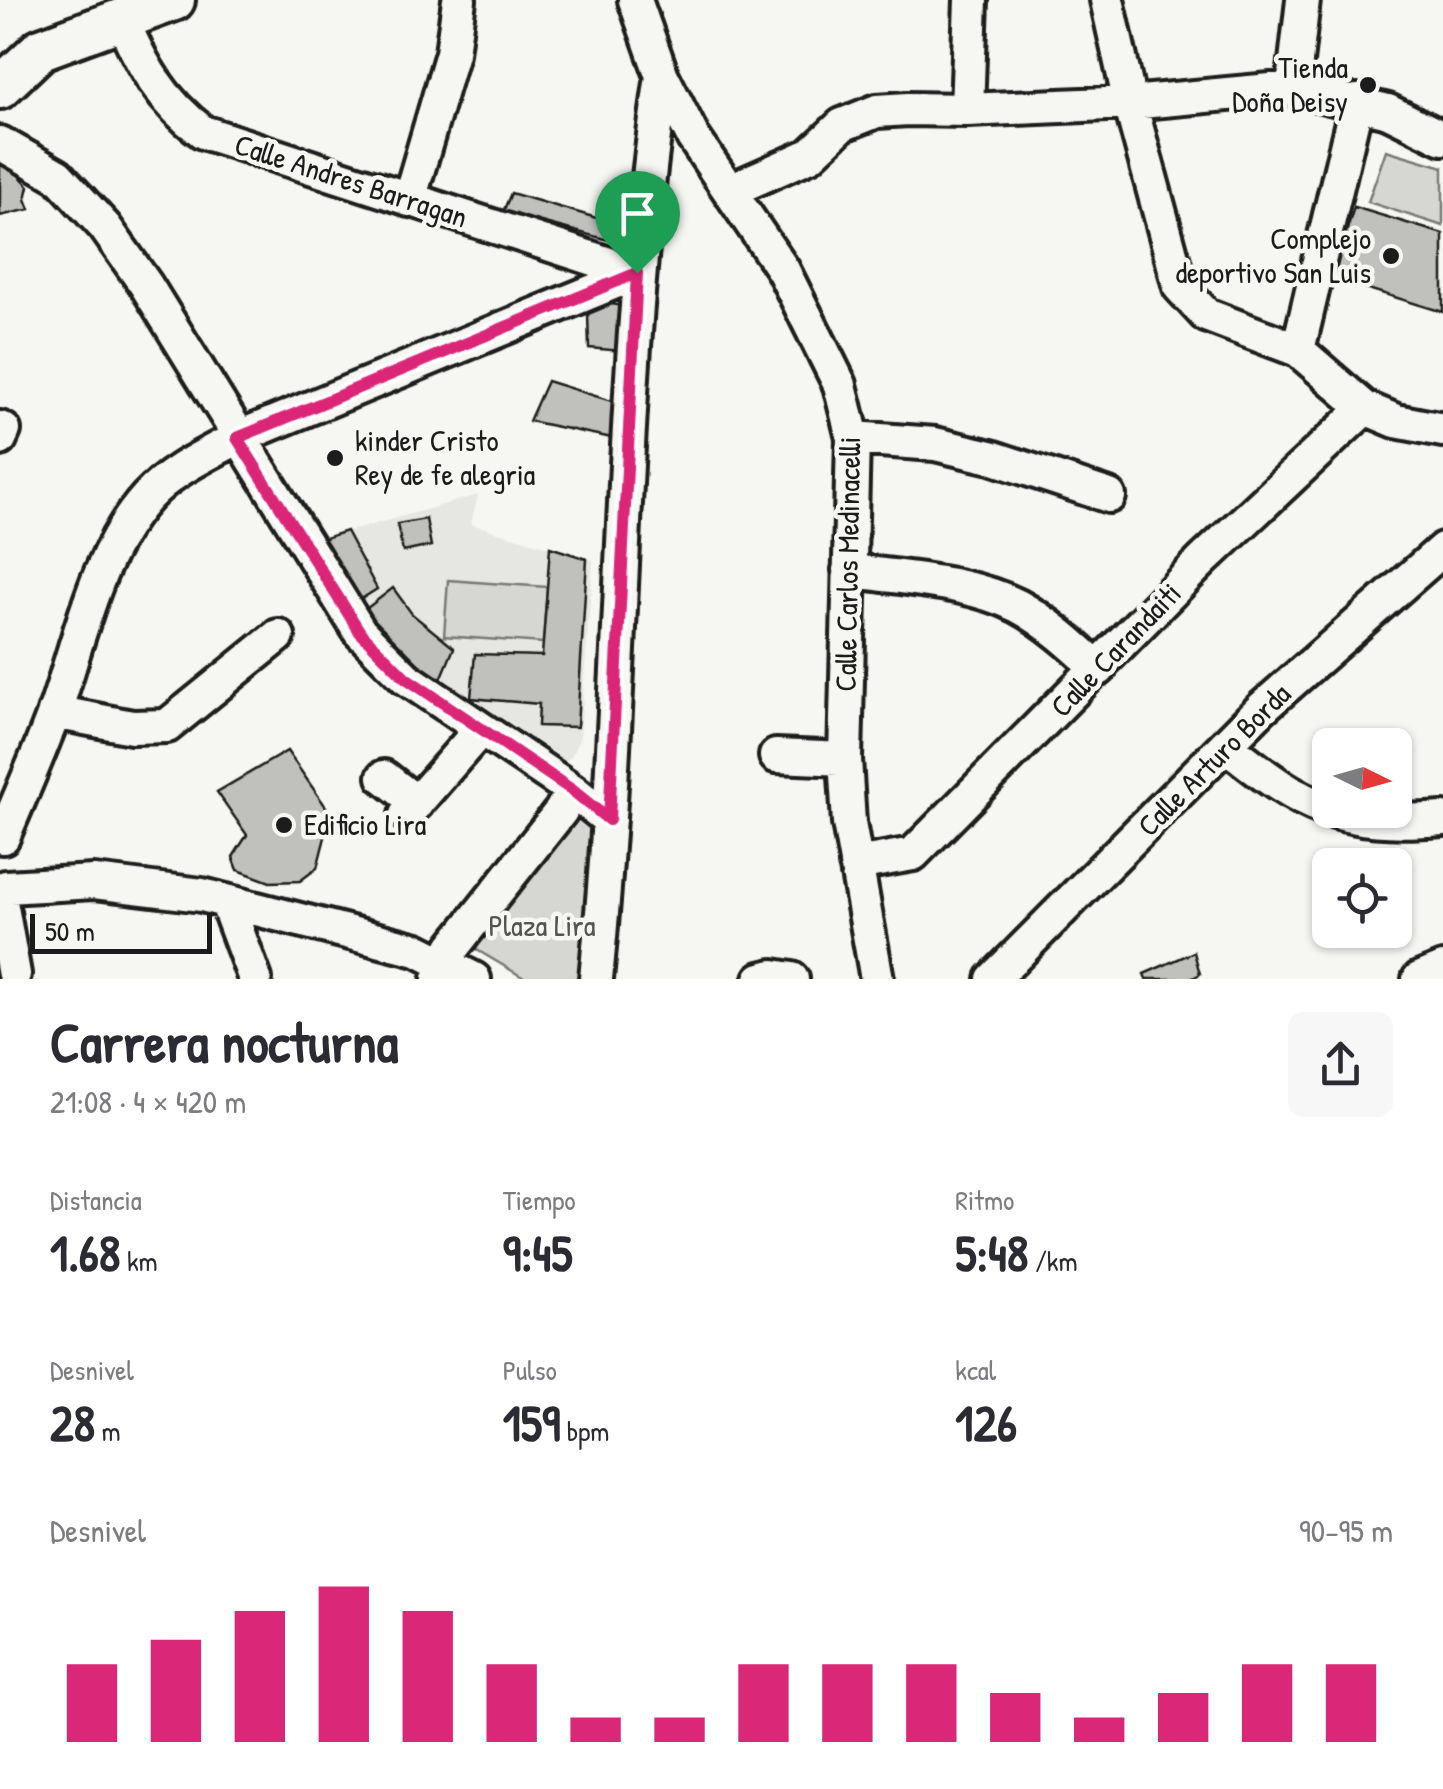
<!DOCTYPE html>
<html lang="es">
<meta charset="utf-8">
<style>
:root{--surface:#fff;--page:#f7f7f7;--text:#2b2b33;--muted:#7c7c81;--accent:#db2777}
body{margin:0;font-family:"Patrick Hand",sans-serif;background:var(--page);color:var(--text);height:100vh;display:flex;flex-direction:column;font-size:38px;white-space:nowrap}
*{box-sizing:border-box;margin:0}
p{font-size:32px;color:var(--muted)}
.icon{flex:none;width:55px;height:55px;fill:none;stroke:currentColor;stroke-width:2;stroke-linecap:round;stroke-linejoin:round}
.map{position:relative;height:979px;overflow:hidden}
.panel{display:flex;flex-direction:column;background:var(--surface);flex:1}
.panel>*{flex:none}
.needle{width:65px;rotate:95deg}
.controls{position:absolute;left:1312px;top:728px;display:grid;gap:20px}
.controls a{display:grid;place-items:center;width:100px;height:100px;border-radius:15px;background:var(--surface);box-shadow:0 2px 8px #0004;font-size:50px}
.scale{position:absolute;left:30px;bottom:25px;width:182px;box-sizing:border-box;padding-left:10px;border:5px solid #1c1c1c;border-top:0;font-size:28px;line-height:35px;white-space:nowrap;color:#1c1c1c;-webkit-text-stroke:8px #f6f6f2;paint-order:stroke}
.pin{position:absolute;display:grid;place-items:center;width:85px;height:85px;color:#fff;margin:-102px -42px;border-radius:50% 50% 50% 0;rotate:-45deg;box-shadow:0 0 10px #0007}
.pin .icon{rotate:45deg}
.round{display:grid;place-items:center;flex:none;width:105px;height:105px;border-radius:15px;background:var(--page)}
.headline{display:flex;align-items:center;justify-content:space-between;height:170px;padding:0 50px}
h1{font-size:55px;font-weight:800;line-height:75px}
.metrics{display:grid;grid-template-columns:repeat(3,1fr);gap:15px;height:170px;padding:10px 50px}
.metrics div{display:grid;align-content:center}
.metrics b{font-size:50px;font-weight:800}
.metrics small{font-size:28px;font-weight:400}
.metrics p{font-size:28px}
.chart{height:280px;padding:20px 50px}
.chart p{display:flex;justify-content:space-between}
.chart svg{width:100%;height:180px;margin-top:10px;stroke:var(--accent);stroke-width:6}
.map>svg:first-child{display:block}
.built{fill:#e6e6e2}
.green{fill:#d6d6d2;stroke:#797977;stroke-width:2.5}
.building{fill:#c0c0bd;stroke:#1c1c1c;stroke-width:2.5}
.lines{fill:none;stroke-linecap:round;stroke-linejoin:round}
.minor-casing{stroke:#1c1c1c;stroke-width:40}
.major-casing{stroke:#1c1c1c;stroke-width:48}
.minor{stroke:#f6f6f2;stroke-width:32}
.major{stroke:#f6f6f2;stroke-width:40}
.route-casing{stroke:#fff;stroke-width:20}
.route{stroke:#db2777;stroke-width:12}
.poi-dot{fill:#1c1c1c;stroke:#f6f6f2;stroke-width:4}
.labels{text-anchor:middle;stroke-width:9;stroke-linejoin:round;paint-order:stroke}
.poi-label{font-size:30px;fill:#1c1c1c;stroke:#f6f6f2;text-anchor:end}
.street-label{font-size:30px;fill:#1c1c1c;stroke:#f6f6f2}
.park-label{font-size:30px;fill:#545453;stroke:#f6f6f2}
</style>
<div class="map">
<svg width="1443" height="979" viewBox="0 0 1443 979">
<rect width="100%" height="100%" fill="#f6f6f2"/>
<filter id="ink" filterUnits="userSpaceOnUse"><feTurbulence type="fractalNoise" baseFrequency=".01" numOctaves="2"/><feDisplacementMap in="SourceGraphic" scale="20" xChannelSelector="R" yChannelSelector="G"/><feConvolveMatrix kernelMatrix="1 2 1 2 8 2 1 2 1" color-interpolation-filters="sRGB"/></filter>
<g filter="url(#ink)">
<path class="built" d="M478,495L471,524L593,560L580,737L571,757L565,761H554L439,684L379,636L322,539Z"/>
<path class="green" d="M1386,150L1443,167V226L1368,202Z
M448,580L547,587L543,643L444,636Z
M579,813L603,830L589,979H526L477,950L474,929L568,815Z"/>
<path class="building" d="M0,162L10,166L29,186L26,199L30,209L0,216Z
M511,193L624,226L622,240L616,242L503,212Z
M1354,207L1443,234V312L1332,278Z
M612,304L621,306L622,351L589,348L588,314Z
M547,381L618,403L612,438L529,421Z
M426,519L431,546L403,552L397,524Z
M346,531L377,589L355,603L322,539Z
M550,547L587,559L577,727L538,726L539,704L471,698L475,654L542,656Z
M393,588L412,614L454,648L439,684L379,636L362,612Z
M287,751L331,814L317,868L300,881L270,882L238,870L233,857L247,835L217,792Z
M1194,952L1200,974L1191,979H1146L1144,974Z"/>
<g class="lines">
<g class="minor-casing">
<path id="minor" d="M635,0L662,76L693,137L783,270L840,385L853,438L845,759L849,823L877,979
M1107,0L1130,103L1180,287L1206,315L1298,350L1365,408L1396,421L1443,430
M121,17C141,64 161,101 203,132L637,273
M1293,88L1303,0
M967,110L971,0
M0,143L58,176L105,227L146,285L360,632L406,678L572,790L609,820
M731,190L810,155L842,125L877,111L908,109L967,110L1130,103L1293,88L1388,111L1443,138
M409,200L452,53L459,0
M1298,350L1357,101
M0,428L4,430L0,439
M853,438L935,444L991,457L1109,496
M849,570C903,579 968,581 1018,606C1048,622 1074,646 1099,669
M54,712L132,727L167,726L278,636
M1226,745C1303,808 1341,827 1443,819
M776,756L845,759
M384,777L417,803
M406,815L480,730
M3,837C21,794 40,752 56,708C80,638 96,553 147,497C172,470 206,455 237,438L637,273
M856,864L913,854L1203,560L1365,408
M6,887L94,882L202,895L417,950L474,979
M0,896L14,974
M226,901L255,979
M439,979L453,947L561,811L572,790
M596,979C626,679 618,375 662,76
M761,979L773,976L792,979
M993,979L1262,708L1443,549
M1419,979L1443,969"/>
</g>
<g class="major-casing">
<path id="major" d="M0,88L41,49L174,0"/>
</g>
<use href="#minor" class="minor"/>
<use href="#major" class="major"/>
</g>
</g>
<g class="lines" filter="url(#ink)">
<g class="route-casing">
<path id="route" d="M637,273L609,820L572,790L406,678L360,632L237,438Z"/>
</g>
<use href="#route" class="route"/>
</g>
<g class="poi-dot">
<circle cx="1368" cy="85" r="10"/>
<circle cx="1391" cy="256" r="10"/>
<circle cx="335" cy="458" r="10"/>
<circle cx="284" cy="825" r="10"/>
</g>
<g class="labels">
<g class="poi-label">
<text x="1348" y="78">Tienda<tspan x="1348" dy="34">Doña Deisy</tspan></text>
<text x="1371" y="249">Complejo<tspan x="1371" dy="34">deportivo San Luis</tspan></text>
<text x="355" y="451" text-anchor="start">kinder Cristo<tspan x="355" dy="34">Rey de fe alegria</tspan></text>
<text x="304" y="835" text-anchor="start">Edificio Lira</text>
</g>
<g class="street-label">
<text transform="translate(351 181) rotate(18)" y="10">Calle Andres Barragan</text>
<text transform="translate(848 564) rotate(-89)" y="10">Calle Carlos Medinacelli</text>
<text transform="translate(1116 650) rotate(-46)" y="10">Calle Carandaiti</text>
<text transform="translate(1214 760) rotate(-45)" y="10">Calle Arturo Borda</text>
</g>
<g class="park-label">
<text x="542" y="936">Plaza Lira</text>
</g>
</g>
</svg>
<div class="controls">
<a><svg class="needle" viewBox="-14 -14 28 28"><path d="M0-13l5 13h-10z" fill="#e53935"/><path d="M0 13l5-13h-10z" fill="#7c7c81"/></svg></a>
<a><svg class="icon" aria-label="locate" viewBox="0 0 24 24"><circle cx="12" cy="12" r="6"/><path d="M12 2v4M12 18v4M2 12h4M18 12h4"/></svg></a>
</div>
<div class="scale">50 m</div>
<div class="pin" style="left:637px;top:273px;background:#1e9e55"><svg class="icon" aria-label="arrive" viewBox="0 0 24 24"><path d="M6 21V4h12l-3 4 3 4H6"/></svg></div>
</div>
<section class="panel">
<div class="headline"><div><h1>Carrera nocturna</h1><p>21:08 · 4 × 420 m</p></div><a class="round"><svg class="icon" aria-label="share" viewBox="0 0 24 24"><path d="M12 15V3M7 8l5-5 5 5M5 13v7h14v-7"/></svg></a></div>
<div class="metrics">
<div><p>Distancia</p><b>1.68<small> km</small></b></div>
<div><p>Tiempo</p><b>9:45</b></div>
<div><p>Ritmo</p><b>5:48<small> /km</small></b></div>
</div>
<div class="metrics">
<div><p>Desnivel</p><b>28<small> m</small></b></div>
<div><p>Pulso</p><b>159<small> bpm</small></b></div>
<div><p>kcal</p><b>126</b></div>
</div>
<div class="chart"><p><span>Desnivel</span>90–95 m</p>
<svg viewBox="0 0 160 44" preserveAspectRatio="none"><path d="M5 44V25M15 44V19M25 44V12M35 44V6M45 44V12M55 44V25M65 44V38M75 44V38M85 44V25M95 44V25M105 44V25M115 44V32M125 44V38M135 44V32M145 44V25M155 44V25"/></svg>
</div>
</section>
